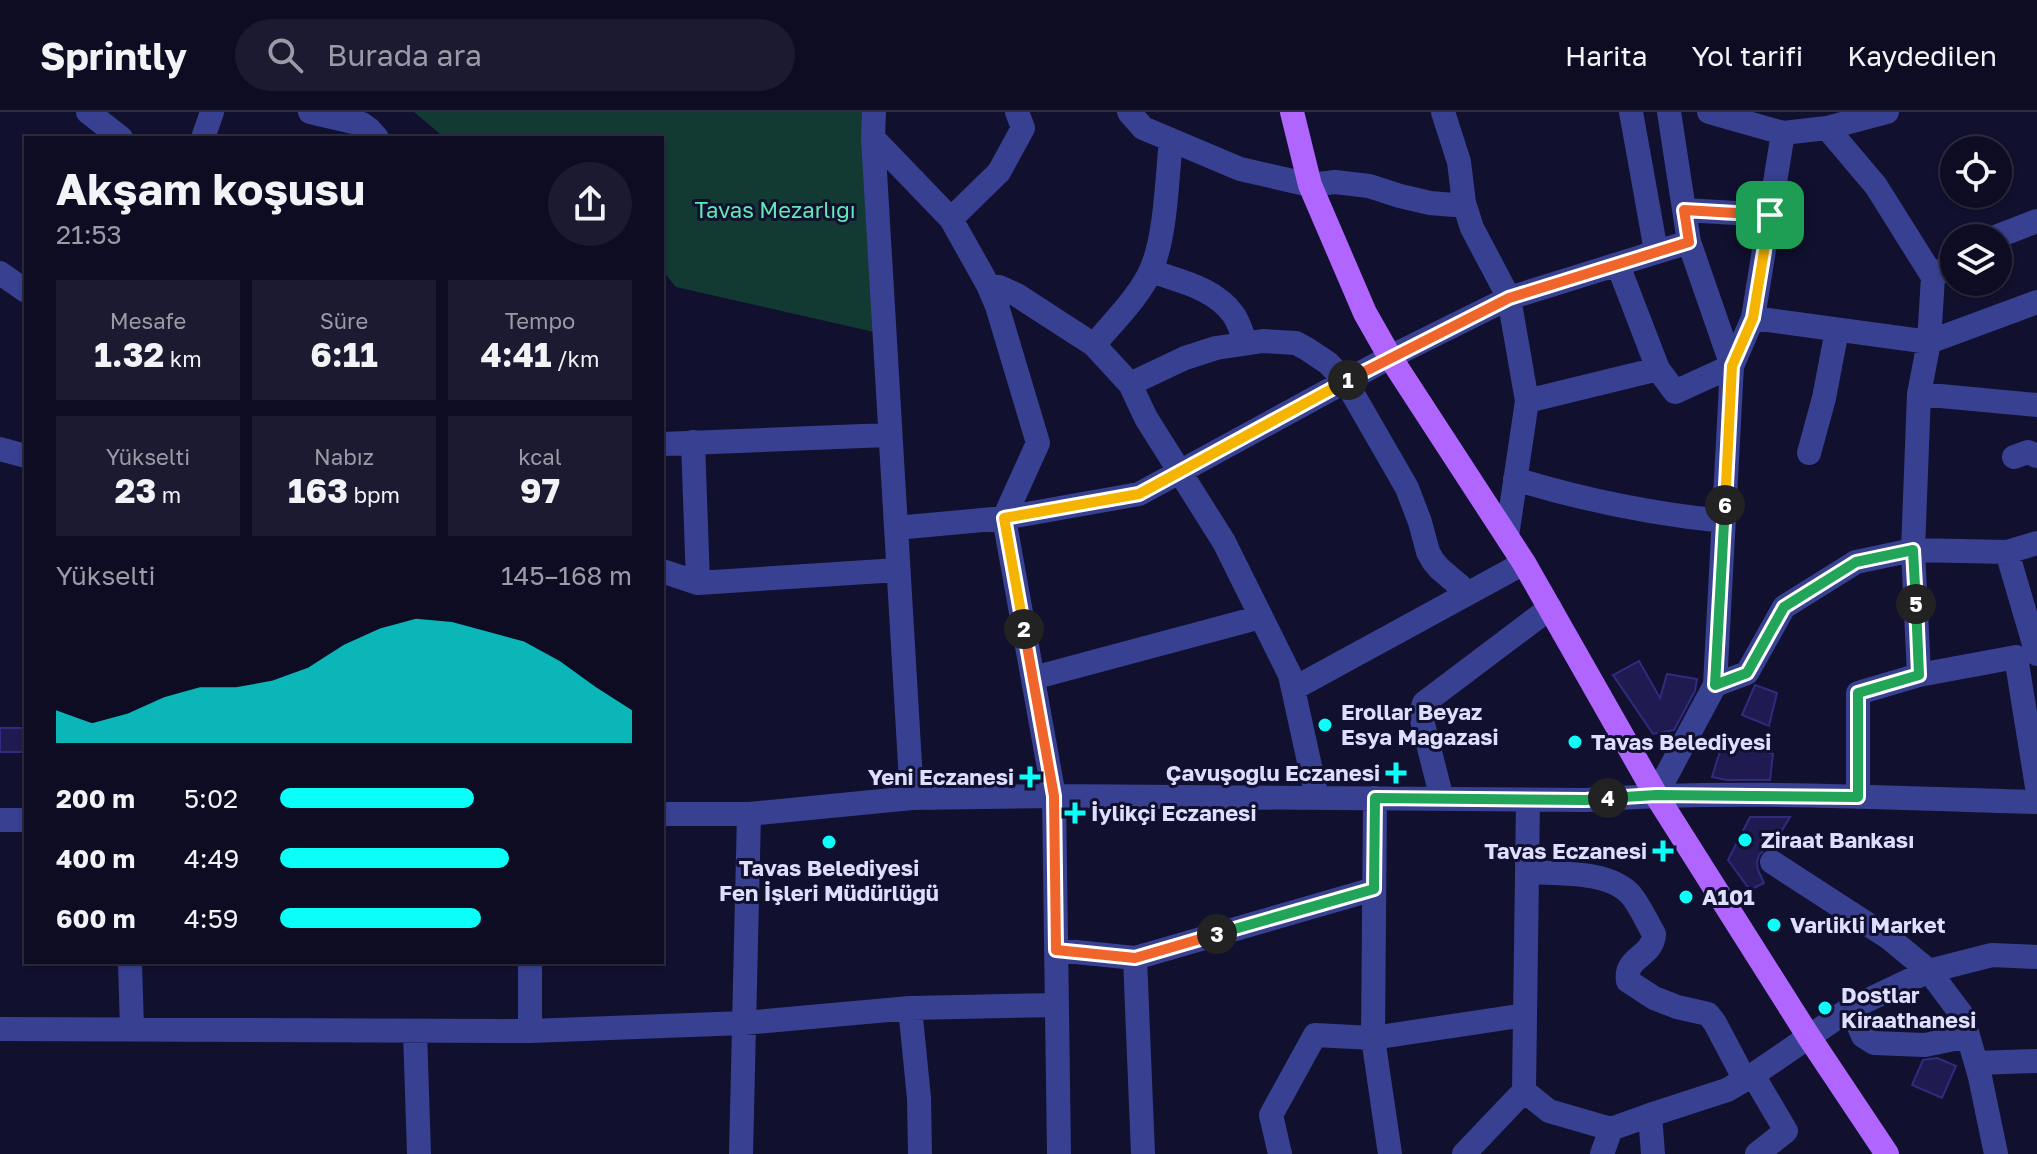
<!DOCTYPE html>
<html lang="tr">
<meta charset="utf-8">
<style>
:root{--surface:#0d0c23;--page:#1b1a30;--text:#f1f3f6;--muted:#9a9ba6;--line:#2d2c41;--accent:#0afff8}
body{margin:0;font-family:"Golos Text",sans-serif;background:var(--page);color:var(--text);height:100vh;display:flex;flex-direction:column;font-size:30px;white-space:nowrap}
*{box-sizing:border-box;margin:0}
p{font-size:26px;color:var(--muted)}
.icon{flex:none;width:44px;height:44px;fill:none;stroke:currentColor;stroke-width:2;stroke-linecap:round;stroke-linejoin:round}
.map{position:relative;flex:1;overflow:hidden}
.sheet{position:absolute;left:24px;top:24px;width:640px;height:828px;display:flex;flex-direction:column;background:var(--surface);border-radius:0px;box-shadow:0 2px 6px #0004,0 0 0 2px var(--line)}
.sheet>*{flex:none}
.controls{position:absolute;left:1940px;top:24px;display:grid;gap:16px}
.controls a{display:grid;place-items:center;width:72px;height:72px;border-radius:50%;background:var(--surface);box-shadow:0 2px 6px #0004,0 0 0 2px var(--line);font-size:40px}
.pin{position:absolute;display:grid;place-items:center;width:68px;height:68px;color:#fff;margin:-34px;border-radius:16px;box-shadow:0 4px 12px #0006}
.km{position:absolute;width:40px;height:40px;margin:-20px;border-radius:50%;background:#222;color:#fff;font-size:22px;line-height:40px;text-align:center}
.round{display:grid;place-items:center;flex:none;width:84px;height:84px;border-radius:42px;background:var(--page)}
.headline{display:flex;align-items:center;justify-content:space-between;height:136px;padding:0 32px}
h1{font-size:44px;font-weight:700;line-height:60px}
.metrics{display:grid;grid-template-columns:repeat(3,1fr);gap:12px;height:136px;padding:8px 32px}
.metrics div{display:grid;align-content:center;border-radius:0px;background:var(--page);text-align:center}
.metrics b{font-size:34px;font-weight:700}
.metrics small{font-size:22px;font-weight:400}
.metrics p{font-size:22px}
.chart{height:224px;padding:16px 32px}
.chart p{display:flex;justify-content:space-between}
.chart svg{width:100%;height:144px;margin-top:8px;fill:var(--accent);opacity:.7}
ul{padding:0 32px;list-style:none;font-size:26px}
li{display:grid;grid-template-columns:128px 96px 1fr;align-items:center;height:60px}
li i{height:20px;border-radius:10px;background:var(--accent)}
header{display:flex;align-items:center;gap:48px;box-sizing:border-box;height:112px;padding:0 40px;background:var(--surface);border-bottom:2px solid var(--line)}
header strong{font-size:38px}
nav{display:flex;gap:44px;margin-inline-start:auto;font-size:28px}
.search{width:560px;height:72px;background:var(--page);display:flex;align-items:center;gap:20px;box-sizing:border-box;padding:0 28px;border-radius:44px;color:var(--muted);font-size:30px}
.map>svg:first-child{display:block}
.green{fill:#133933}
.building{fill:#1f1b51;stroke:#312b7f;stroke-width:2}
.lines{fill:none;stroke-linecap:round;stroke-linejoin:round}
.minor{stroke:#384091;stroke-width:24}
.major{stroke:#b165ff;stroke-width:24}
.split-1-casing{stroke:#fff;stroke-width:16}
.split-2-casing{stroke:#fff;stroke-width:16}
.split-3-casing{stroke:#fff;stroke-width:16}
.split-4-casing{stroke:#fff;stroke-width:16}
.split-5-casing{stroke:#fff;stroke-width:16}
.split-6-casing{stroke:#fff;stroke-width:16}
.split-7-casing{stroke:#fff;stroke-width:16}
.split-1{stroke:#f0652b;stroke-width:10}
.split-2{stroke:#f5b400;stroke-width:10}
.split-3{stroke:#f0652b;stroke-width:10}
.split-4{stroke:#22a559;stroke-width:10}
.split-5{stroke:#22a559;stroke-width:10}
.split-6{stroke:#22a559;stroke-width:10}
.split-7{stroke:#f5b400;stroke-width:10}
.poi-dot{fill:#0afff8;stroke:#11102f;stroke-width:3}
.labels{text-anchor:middle;stroke-width:6;stroke-linejoin:round;paint-order:stroke}
.park-label{font-size:22px;fill:#60e9b5;stroke:#11102f}
.poi-label{font-size:22px;font-weight:bold;fill:#dedeff;stroke:#11102f;text-anchor:start}
</style>
<header>
<strong>Sprintly</strong>
<div class="search"><svg class="icon" aria-label="search" viewBox="0 0 24 24"><circle cx="10" cy="10" r="6"/><path d="M15 15l6 6"/></svg>Burada ara</div>
<nav><a>Harita</a><a>Yol tarifi</a><a>Kaydedilen</a></nav>
</header>
<div class="map">
<svg width="2037" height="1042" viewBox="0 0 2037 1042">
<rect width="100%" height="100%" fill="#11102f"/>
<path class="green" d="M414,0H873L874,220L676,175L662,158V26H445Z"/>
<path class="building" d="M1639,549L1660,586L1667,562L1697,567L1695,579L1674,618L1653,622L1613,563Z
M1755,573L1777,581L1769,614L1742,603Z
M0,616H26V640H0Z
M1725,623L1773,642L1770,668H1727L1712,665Z
M1750,705H1790L1772,735L1765,737L1759,743L1757,750L1758,758L1764,771L1750,778L1728,748Z
M1937,946L1956,954L1942,986L1912,973L1923,948Z"/>
<g class="lines">
<path class="minor" d="M88,0L121,26
M310,0L362,12L369,17L377,26
M874,0L873,26C884,246 898,466 912,686
M1129,0L1143,16L1240,57L1310,73L1335,70L1369,74L1400,84L1430,91L1454,93L1464,91
M1443,0L1459,50L1464,91L1472,116L1509,186L1527,289L1507,424
M1631,0L1656,139
M1783,21L1827,16L1887,0
M203,26L212,0
M873,26L951,107L988,173L997,194L1038,331L1004,406L1054,684L1059,1042
M1684,98L1770,103
M951,107L999,60L1023,16L1017,0
M1993,126L2037,109
M1618,153L1658,257
M1151,159C1179,169 1215,176 1233,202C1239,210 1242,222 1246,231
M0,161L26,179
M1933,165L1954,150
M988,173L999,175L1017,183L1094,233L1130,272L1146,306L1224,430L1290,563L1317,686
M1753,206L1929,230L1933,165L1876,74L1827,16
M1094,233C1112,211 1140,184 1151,158C1166,125 1167,65 1171,28
M1130,272L1185,246L1216,236L1263,229L1296,231L1307,237L1328,251L1346,270L1407,376L1420,410L1428,440L1433,449L1440,457L1460,474L1465,483
M1919,282L2037,293
M1527,289L1658,257L1675,280L1732,254L1753,206L1783,21L1709,0
M693,330L698,471
M662,332L888,323
M0,337L26,344
M1809,341L1824,286L1837,218
M2014,345L2028,340L2037,344
M1515,367C1584,388 1652,402 1724,409
M896,416L1004,406L1139,382L1390,245L1509,186L1689,130L1669,0
M2007,440L2037,431
M662,459L698,471L898,458
M2037,542L2007,440L1913,438L1919,282L1929,230L2037,190
M1919,563L2016,545L2037,675
M1033,566L1261,505
M1715,573L1747,561L1784,495L1856,450L1913,438L1919,563L1858,581V685
M1293,577L1524,451
M1656,683L1715,573L1732,254L1689,130
M1375,686L1373,926L1390,1042
M1442,687L1422,608L1421,602L1424,591L1550,496
M662,702H749L912,686L1054,684L1586,688C1736,677 1887,686 2037,690
M0,708H26
M1772,750L1889,826L1929,859L1962,903L1980,965L1996,1042
M1527,760C1558,762 1609,758 1631,783C1640,794 1647,810 1654,822C1653,845 1624,845 1628,869L1654,886L1677,895L1708,902L1715,911L1745,968
M1056,838L1135,846L1374,777
M1135,846L1143,1042
M130,850L132,917
M530,850V919
M910,896L919,986L920,1042
M1851,896L1863,924L1874,931L1925,933L1968,924
M0,917L530,919L744,911L910,896L1057,893
M415,920L419,1042
M1976,951L2037,949
M1753,963L1786,1019L1757,1042
M1524,979L1528,688
M741,1042L749,702
M1280,1042L1271,1003L1315,923L1373,926L1525,903
M1464,1042L1524,979L1549,999L1611,1017L1650,1003
M1602,1042L1611,1017
M1653,1042L1650,1003L1727,978L1753,963L1851,896L1929,859L1992,843L2037,845"/>
<path class="major" d="M1292,0L1310,73L1365,201L1390,245L1524,451L1656,683L1809,925L1887,1042"/>
</g>
<g class="lines">
<g class="split-1-casing">
<path id="split-1" d="M1348,268L1509,186L1689,130L1684,98L1770,103"/>
</g>
<g class="split-2-casing">
<path id="split-2" d="M1024,517L1004,406L1139,382L1348,268"/>
</g>
<g class="split-3-casing">
<path id="split-3" d="M1024,517L1054,684L1056,838L1135,846L1217,822"/>
</g>
<g class="split-4-casing">
<path id="split-4" d="M1217,822L1374,777L1375,686L1586,688L1608,686"/>
</g>
<g class="split-5-casing">
<path id="split-5" d="M1608,686L1656,683L1858,685V581L1919,563L1916,492"/>
</g>
<g class="split-6-casing">
<path id="split-6" d="M1725,393L1715,573L1747,561L1784,495L1856,450L1913,438L1916,492"/>
</g>
<g class="split-7-casing">
<path id="split-7" d="M1725,393L1732,254L1753,206L1770,103"/>
</g>
<use href="#split-1" class="split-1"/>
<use href="#split-2" class="split-2"/>
<use href="#split-3" class="split-3"/>
<use href="#split-4" class="split-4"/>
<use href="#split-5" class="split-5"/>
<use href="#split-6" class="split-6"/>
<use href="#split-7" class="split-7"/>
</g>
<g class="poi-dot">
<circle cx="1325" cy="613" r="8"/>
<circle cx="1575" cy="630" r="8"/>
<path d="M1392 649h8v8h8v8h-8v8h-8v-8h-8v-8h8z"/>
<path d="M1026 653h8v8h8v8h-8v8h-8v-8h-8v-8h8z"/>
<path d="M1071 689h8v8h8v8h-8v8h-8v-8h-8v-8h8z"/>
<circle cx="1745" cy="728" r="8"/>
<circle cx="829" cy="730" r="8"/>
<path d="M1659 727h8v8h8v8h-8v8h-8v-8h-8v-8h8z"/>
<circle cx="1686" cy="785" r="8"/>
<circle cx="1774" cy="813" r="8"/>
<circle cx="1825" cy="896" r="8"/>
</g>
<g class="labels">
<g class="park-label">
<text x="775" y="106">Tavas Mezarlığı</text>
</g>
<g class="poi-label">
<text x="1341" y="608">Erollar Beyaz<tspan x="1341" dy="25">Esya Magazasi</tspan></text>
<text x="1591" y="638">Tavas Belediyesi</text>
<text x="1380" y="669" text-anchor="end">Çavuşoğlu Eczanesi</text>
<text x="1014" y="673" text-anchor="end">Yeni Eczanesi</text>
<text x="1091" y="709">İylikçi Eczanesi</text>
<text x="1761" y="736">Ziraat Bankası</text>
<text x="1647" y="747" text-anchor="end">Tavas Eczanesi</text>
<text x="829" y="764" text-anchor="middle">Tavas Belediyesi<tspan x="829" dy="25">Fen İşleri Müdürlüğü</tspan></text>
<text x="1702" y="793">A101</text>
<text x="1790" y="821">Varlikli Market</text>
<text x="1841" y="891">Dostlar<tspan x="1841" dy="25">Kiraathanesi</tspan></text>
</g>
</g>
</svg>
<div class="controls">
<a><svg class="icon" aria-label="locate" viewBox="0 0 24 24"><circle cx="12" cy="12" r="6"/><path d="M12 2v4M12 18v4M2 12h4M18 12h4"/></svg></a>
<a><svg class="icon" aria-label="layers" viewBox="0 0 24 24"><path d="M12 4l9 5-9 5-9-5zM3 14l9 5 9-5"/></svg></a>
</div>
<div class="pin" style="left:1770px;top:103px;background:#1e9e55"><svg class="icon" aria-label="arrive" viewBox="0 0 24 24"><path d="M6 21V4h12l-3 4 3 4H6"/></svg></div>
<b class="km" style="left:1348px;top:268px">1</b>
<b class="km" style="left:1024px;top:517px">2</b>
<b class="km" style="left:1217px;top:822px">3</b>
<b class="km" style="left:1608px;top:686px">4</b>
<b class="km" style="left:1916px;top:492px">5</b>
<b class="km" style="left:1725px;top:393px">6</b>
<section class="sheet">
<div class="headline"><div><h1>Akşam koşusu</h1><p>21:53</p></div><a class="round"><svg class="icon" aria-label="share" viewBox="0 0 24 24"><path d="M12 15V3M7 8l5-5 5 5M5 13v7h14v-7"/></svg></a></div>
<div class="metrics">
<div><p>Mesafe</p><b>1.32<small> km</small></b></div>
<div><p>Süre</p><b>6:11</b></div>
<div><p>Tempo</p><b>4:41<small> /km</small></b></div>
</div>
<div class="metrics">
<div><p>Yükselti</p><b>23<small> m</small></b></div>
<div><p>Nabız</p><b>163<small> bpm</small></b></div>
<div><p>kcal</p><b>97</b></div>
</div>
<div class="chart"><p><span>Yükselti</span>145–168 m</p>
<svg viewBox="0 0 160 44" preserveAspectRatio="none"><path d="M0 44V34L10 38L20 35L30 30L40 27L50 27L60 25L70 21L80 14L90 9L100 6L110 7L120 10L130 13L140 19L150 27L160 34V44z"/></svg>
</div>
<ul>
<li><b>200 m</b>5:02<i style="width:55%"></i></li>
<li><b>400 m</b>4:49<i style="width:65%"></i></li>
<li><b>600 m</b>4:59<i style="width:57%"></i></li>
</ul>
</section>
</div>
